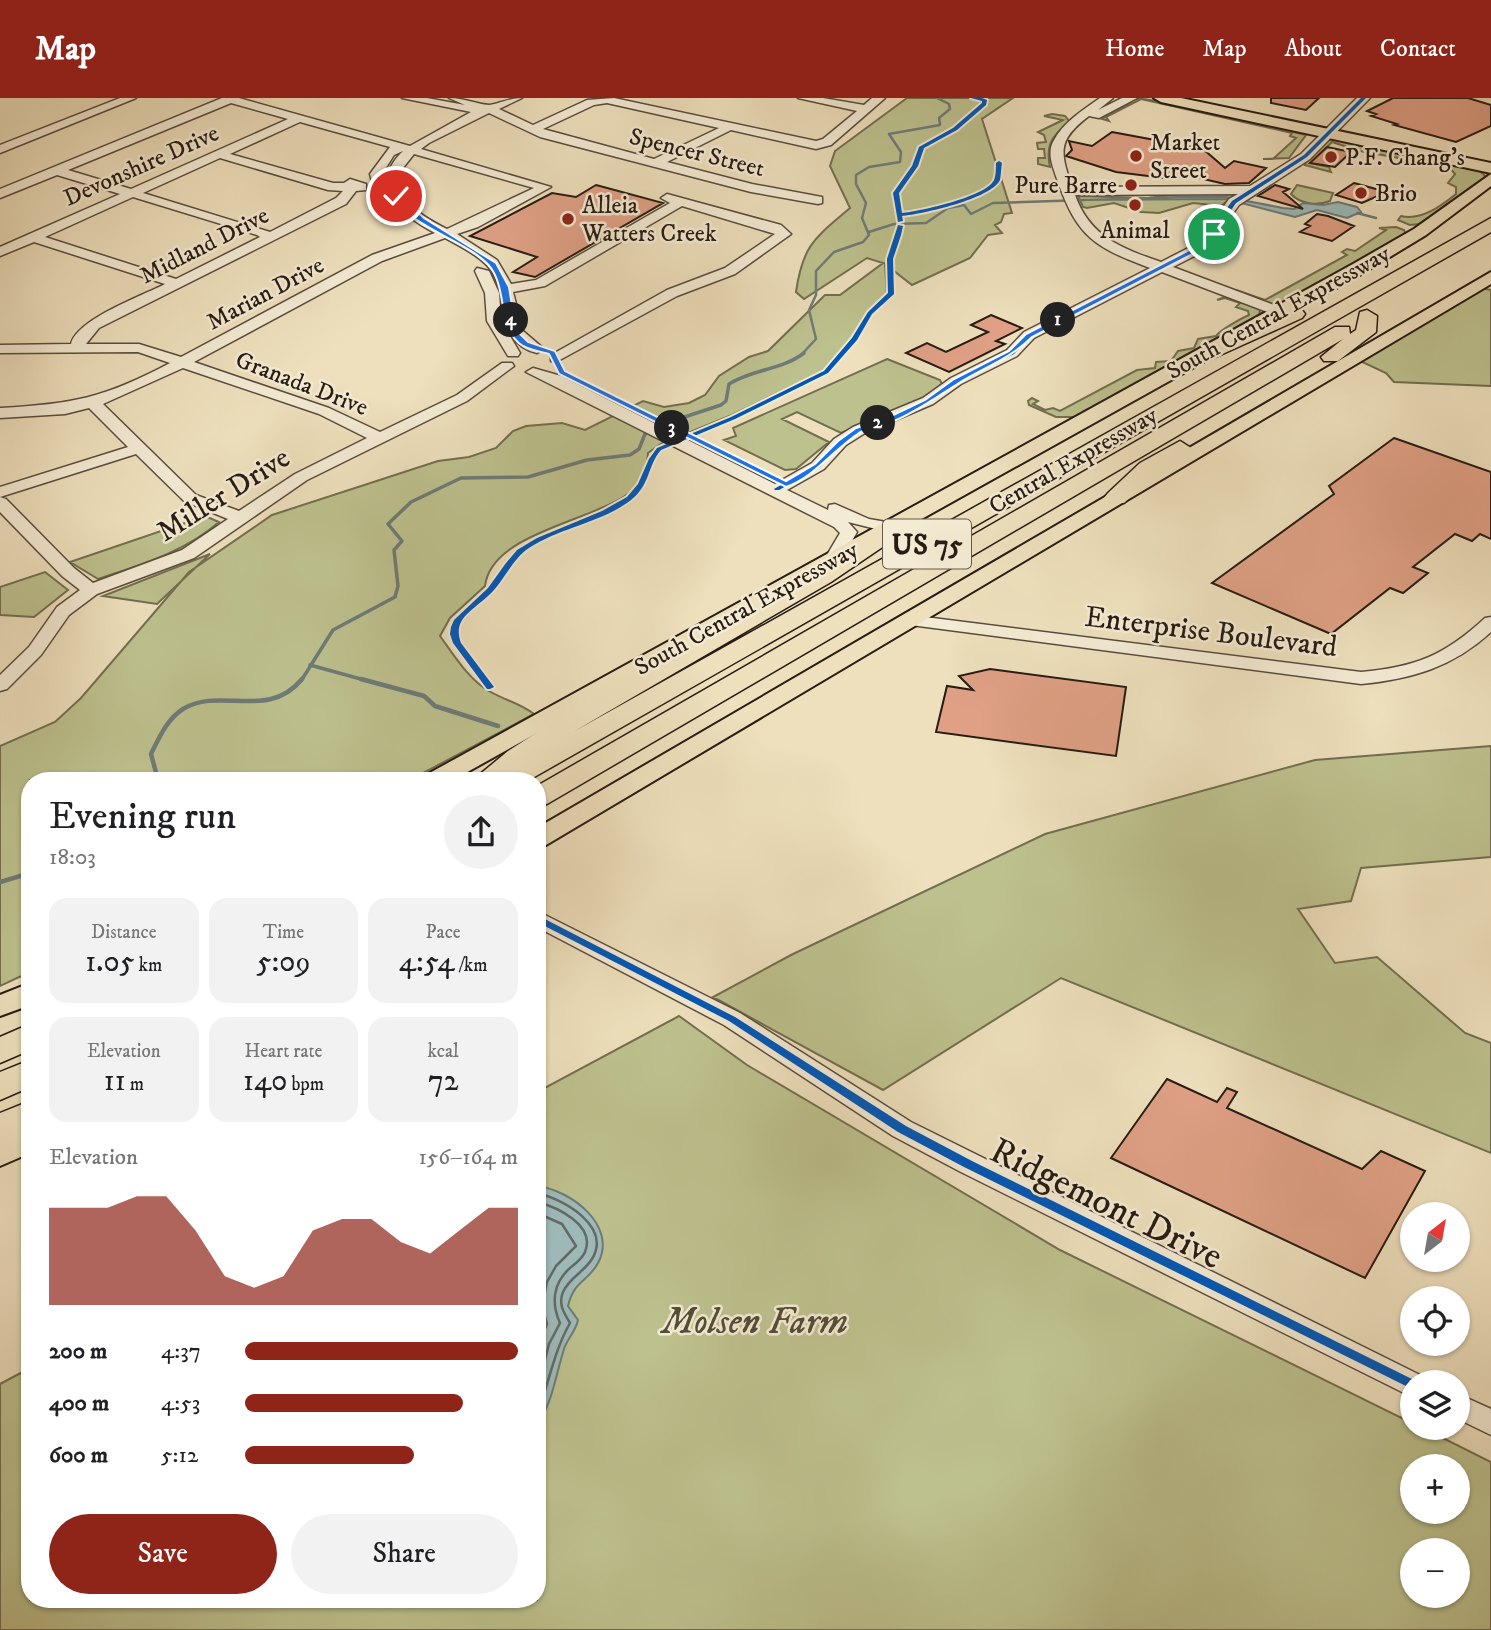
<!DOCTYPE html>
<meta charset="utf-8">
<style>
:root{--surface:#fff;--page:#f2f2f2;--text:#202124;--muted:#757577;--accent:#8f2418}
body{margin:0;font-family:"IM FELL DW Pica",serif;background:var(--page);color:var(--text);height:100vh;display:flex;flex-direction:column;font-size:26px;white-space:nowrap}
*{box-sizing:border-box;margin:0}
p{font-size:23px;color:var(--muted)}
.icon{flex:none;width:38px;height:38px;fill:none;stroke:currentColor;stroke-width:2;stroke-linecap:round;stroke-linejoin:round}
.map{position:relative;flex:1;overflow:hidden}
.sheet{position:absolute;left:21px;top:674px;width:525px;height:836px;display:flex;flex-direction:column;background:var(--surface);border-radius:28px;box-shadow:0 2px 5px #0004}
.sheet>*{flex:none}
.needle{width:46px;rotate:31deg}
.tools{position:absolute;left:1400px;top:1104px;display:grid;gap:14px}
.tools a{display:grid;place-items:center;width:70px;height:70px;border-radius:50%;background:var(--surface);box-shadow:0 2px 5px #0004;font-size:35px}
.pin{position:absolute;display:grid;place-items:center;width:60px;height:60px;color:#fff;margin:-30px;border:4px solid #fff;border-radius:50%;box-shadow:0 2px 7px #0007}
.km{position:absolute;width:35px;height:35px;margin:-18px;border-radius:50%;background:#222;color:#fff;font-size:19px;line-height:35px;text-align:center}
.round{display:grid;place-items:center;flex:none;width:74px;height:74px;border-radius:37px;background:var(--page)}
.summary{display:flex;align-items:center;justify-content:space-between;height:119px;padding:0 28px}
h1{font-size:38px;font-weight:600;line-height:52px}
.figures{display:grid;grid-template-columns:repeat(3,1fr);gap:10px;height:119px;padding:7px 28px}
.figures div{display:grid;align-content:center;border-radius:18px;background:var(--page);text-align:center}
.figures b{font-size:30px;font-weight:600}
.figures small{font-size:19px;font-weight:400}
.figures p{font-size:19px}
.chart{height:196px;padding:14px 28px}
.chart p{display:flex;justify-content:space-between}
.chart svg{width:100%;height:126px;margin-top:7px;fill:var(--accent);opacity:.7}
.primary-button{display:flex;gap:14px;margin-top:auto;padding:14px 28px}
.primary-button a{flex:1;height:80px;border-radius:42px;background:var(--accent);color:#fff;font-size:28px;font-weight:600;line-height:80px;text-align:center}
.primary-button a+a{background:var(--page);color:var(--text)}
ul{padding:0 28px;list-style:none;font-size:23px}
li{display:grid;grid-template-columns:112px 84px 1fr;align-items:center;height:52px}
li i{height:18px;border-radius:9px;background:var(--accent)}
header{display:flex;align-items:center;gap:42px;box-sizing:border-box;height:98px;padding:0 35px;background:var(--accent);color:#fff}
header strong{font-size:33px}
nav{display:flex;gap:38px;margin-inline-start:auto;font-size:24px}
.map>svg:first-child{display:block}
.green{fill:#bdc18e;stroke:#726e50;stroke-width:2;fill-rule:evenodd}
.water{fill:#9ebbbb;stroke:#6e7b78;stroke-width:2}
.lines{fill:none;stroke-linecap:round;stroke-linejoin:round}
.shore{stroke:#626b67;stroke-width:2.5}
.stream-far2{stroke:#6e7b78;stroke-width:2.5}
.stream-far1{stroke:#6e7b78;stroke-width:3.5}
.stream{stroke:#6e7b78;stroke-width:4.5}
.building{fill:#dfa085;stroke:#271b13;stroke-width:2}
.minor-casing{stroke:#594c3e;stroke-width:3}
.major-casing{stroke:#271b13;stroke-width:4}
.highway-casing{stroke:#271b13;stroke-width:3}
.minor{fill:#f4ebd4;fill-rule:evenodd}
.major{fill:#eee0bd;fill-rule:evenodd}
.highway{fill:#eee0bd;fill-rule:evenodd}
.cycleway-casing{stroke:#f4ebd4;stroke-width:4}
.cycleway{fill:#0057b8;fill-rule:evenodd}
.route{fill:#1a73e8;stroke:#fff;stroke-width:2}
.poi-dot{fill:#8f2418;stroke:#f4ebd4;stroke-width:2.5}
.labels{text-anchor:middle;stroke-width:5;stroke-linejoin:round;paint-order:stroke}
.far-poi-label{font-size:24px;fill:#271b13;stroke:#f4ebd4;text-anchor:start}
.far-street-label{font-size:24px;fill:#271b13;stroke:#f4ebd4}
.shield{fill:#f4ebd4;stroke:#64594d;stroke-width:2}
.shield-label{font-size:28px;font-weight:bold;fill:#271b13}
.street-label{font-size:30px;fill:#271b13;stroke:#f4ebd4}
.near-street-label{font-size:37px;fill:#271b13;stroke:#f4ebd4}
.near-park-label{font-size:37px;font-style:italic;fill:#544d38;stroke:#f4ebd4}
</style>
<header>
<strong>Map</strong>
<nav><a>Home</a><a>Map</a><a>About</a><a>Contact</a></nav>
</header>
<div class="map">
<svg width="1491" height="1532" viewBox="0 0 1491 1532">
<rect width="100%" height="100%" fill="#eee0bd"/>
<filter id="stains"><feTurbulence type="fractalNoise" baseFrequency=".00286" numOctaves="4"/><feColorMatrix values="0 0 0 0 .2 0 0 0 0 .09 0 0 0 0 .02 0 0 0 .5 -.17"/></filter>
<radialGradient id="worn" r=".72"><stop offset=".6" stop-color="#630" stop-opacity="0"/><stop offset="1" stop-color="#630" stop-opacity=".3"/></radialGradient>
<path class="green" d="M907,0H1013L982,21L1012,115L1004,116L1001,124L995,127L1002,135L988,137L970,160L912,187L885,166L887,196L829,270L732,317L661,346L648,355C647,366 646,377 639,386C611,422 492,430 485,488L450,520L440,538C453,556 469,582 489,593C504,602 520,605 534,616L410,682H30V874L0,888V648L55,624L81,600L189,474L272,417L438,363L469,359L496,350L513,333L526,328L562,325L585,332L643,303L664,309L689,305L705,297L719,278L749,259L768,253L825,197H840L883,165L867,160L804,201L796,194C803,146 815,140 850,110L830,68L835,53Z
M1137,0L1183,7L1306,37L1289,60L1263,61H1273L1296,40L1290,38L1292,35L1141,1L1106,19L1109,23L1102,21Z
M1052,16L1065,18L1069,23C1053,38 1045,46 1050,69L1038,66V60H1045L1044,51H1038L1037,45L1046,44L1044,37L1038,34L1063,22L1044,18Z
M1328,40L1479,72L1486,79L1419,126L1410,127L1398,122L1401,118C1422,123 1442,107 1456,96V89L1448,85L1455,76L1449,69L1360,53L1332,44L1311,65L1329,69L1331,74L1305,67L1309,57Z
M1297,87L1333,95L1330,103C1317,108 1300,106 1291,96Z
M1179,96H1236L1221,108L1193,105L1159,115L1141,114L1114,105L1087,110L1083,109L1078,98L1148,100Z
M1396,129L1404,132L1406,137L1281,206L1272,207L1236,192L1265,202L1347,157L1342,154L1347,151L1355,153L1386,132L1379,130Z
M1481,190L1491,192V288L1394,284L1386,275L1360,263Z
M1227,198L1260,210L1259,221L1075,319H1056L1029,307L1028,303L1032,300L1038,303L1033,306L1045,312L1053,310L1060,313L1137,272L1155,270L1156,264L1171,263L1178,253L1194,250L1198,241L1216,238C1220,232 1242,220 1249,217L1248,213L1236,209L1240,205L1225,200L1217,202Z
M887,261L940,282L942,286L922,301L841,335L797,314L782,321L829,344L796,371L785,372L724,342L736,338L733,330Z
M205,418L219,424C185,454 140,467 98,481L70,464Z
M210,456L157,506L103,498Z
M45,474L68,492L34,519L0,517V489Z
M1491,648V759L1361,770L1351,803L1298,811L1335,865L1377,859L1465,935L1491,945V1055L1061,880L883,992L713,899L791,857L1045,736L1315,662Z
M679,918L747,967L1060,1152L1412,1325V1330H1423L1491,1364V1532H0V1286L30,1270V1502H537V994ZM1412,1368H1458V1414H1412ZM1412,1452H1458V1498H1412Z"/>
<path class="water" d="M1178,99H1226L1283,110L1294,111L1303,105L1323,107L1338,104L1357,109L1361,114L1347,120L1317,112L1295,119L1226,101L1081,102Z
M537,1088C571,1092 618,1128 598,1165C588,1184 574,1182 568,1208L578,1222C576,1233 567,1241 564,1251C555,1280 553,1302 537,1329Z"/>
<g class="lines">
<path class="shore" d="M537,1095C563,1101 612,1128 592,1161C584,1174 569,1180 563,1194C558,1206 564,1215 570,1225C554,1253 549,1285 537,1316
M537,1104C557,1109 596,1127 585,1154C582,1161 576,1165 570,1170C553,1185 551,1205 560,1225L549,1246L537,1293
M537,1115L562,1126L576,1148L556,1168L547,1184L542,1208L547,1226L537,1250"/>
<path class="stream-far2" d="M1357,115L1376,120
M869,134L894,126L926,125L948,110L964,107L971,116L993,105L1085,102
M802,256L816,241L809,212L816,197V173L834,154L863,144L869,137L862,120L866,105L856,86V77L869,69L900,64L901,54L889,36L940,27L939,20L950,11L949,6L937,0"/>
<path class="stream-far1" d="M310,567L368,583
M301,583L333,532L395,499L398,488L394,452L402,443L388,426L411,404L461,380L528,379L587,362L630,357L639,351L645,336L657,328L721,307L726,303L729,286C753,271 782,272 804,255"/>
<path class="stream" d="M361,581L424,598L435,608L498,628
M158,682L151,656C159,640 167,621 183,611C220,588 268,623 302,581
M0,784L30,775"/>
</g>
<path class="building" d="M1271,0H1319L1306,12L1271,5Z
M1393,0H1468L1491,7V28L1456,44L1394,27L1397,26L1371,18L1376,16L1367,13Z
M1112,34L1203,51L1225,70L1234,63L1266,70L1249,85L1225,86L1186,77L1172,81L1116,74L1066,58L1072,52L1069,43L1092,48Z
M1327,49L1351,54L1335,69L1310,65Z
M1354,85L1387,94L1362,105L1336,97Z
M596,87L663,105L535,179L513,174L537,159L470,138L552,95L576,99Z
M1275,87L1289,91L1283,94L1303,111L1258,98Z
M1317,116L1328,118L1354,128L1332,143L1300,134L1310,128L1305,126Z
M991,217L1022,230L996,243L1005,246L949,274L906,255L927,245L946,254L988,234L971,227Z
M1394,340L1491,374V441L1480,436L1472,443L1455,436L1413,469L1428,475L1403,495L1390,490L1331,536L1212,485L1334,396L1329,388Z
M990,571L1126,589L1116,658L936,634L947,588L973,592L959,578Z
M1167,981L1217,1004L1227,990L1237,994L1227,1010L1362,1071L1381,1053L1425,1073L1365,1180L1111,1060Z"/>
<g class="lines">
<g class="minor-casing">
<path id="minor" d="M120,0H136L0,55V47Z
M222,0H239L410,48L471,14L402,0H427L465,7L449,0C464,0 476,6 489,7C496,7 509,0 522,0L499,11L533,27L587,2L614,0L816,43L823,41L857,13L798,0H823L864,7L872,0H885L831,47L816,51L731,32L667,64L752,86L822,99V105L818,106L751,94L540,39L489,15L429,45L421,51L551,89L478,129L457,136L497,162L511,186L536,182L670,105L661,100L667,96L781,127L791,136L735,176L677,198L556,264L551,263V257L667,192L725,170L775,136L682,108L545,188L513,194L523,233L544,251L537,255C496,245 510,203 493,175C483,159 461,149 445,140L382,163L194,264L329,310L380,334L457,297L502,265H512L514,268L467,303L307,382L194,460L97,496L69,517L41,557L7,591L0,593V577L29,549L57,509L80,492L62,478L0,414V399L6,401L74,470L93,485L182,452L228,421L184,403L136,356L0,399V389L128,349L89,310L65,316L0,320V310C73,306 104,300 170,265L138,254L0,255V247L71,246C77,221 142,198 165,186L34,144L0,158V149L120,96L57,77L0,100V91ZM231,5L288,21L131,91L68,72ZM607,5L719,30L654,61L543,31L594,7ZM300,24L390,49L370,76L376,100L392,116L398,112L388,99L382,76L394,57L403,53C366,89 401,117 435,135L372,157L181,259L139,246H86L99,230L346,106L356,93L366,92V86L350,81L344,85H333L230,56ZM414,56L534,90L447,131C420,117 401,107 399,75ZM220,60L328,92L343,93L336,100L270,134L143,95ZM133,99L257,137L260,139L176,181L45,139ZM183,270L319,316L367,340L295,376L239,413L196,397L103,306Z
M1100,0H1113L1098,12L1122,0H1137L1099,20L1089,18C1057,42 1060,54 1072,89L1250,88L1301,56L1357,0H1370L1310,61L1239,107L1208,151L1173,169L1285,211V217H1275L1162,174L1034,240L1017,258L961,286L933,306L865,335L846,347L824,371L787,392L828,412L829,407L835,406L869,421L898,426L900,430L892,435L848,424L857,434L839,466L833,467L824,462L840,435L834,429L526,274L533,270L561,278L775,386L812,365L834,341L853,329L923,300L951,280L1007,252L1024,234L1150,170C1094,149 1077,139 1057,81C1053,69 1047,56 1053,44C1063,24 1082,13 1100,0ZM1238,96L1229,101L1198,145L1161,164C1121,150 1090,139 1075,97Z
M477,170L489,173L499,195L501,223L520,255L518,258H508L487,223L485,195L475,173Z
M909,517L1361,574C1415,569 1444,558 1485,520L1491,519V534C1453,569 1412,581 1361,586L903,526L900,522L903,518Z
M537,813L740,915L911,1024L1422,1278L1425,1284H1412V1298L1402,1294L959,1073L893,1038L724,927L537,829Z
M1458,1296L1491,1311V1337L1458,1321Z"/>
</g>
<g class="major-casing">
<path id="major" d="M1154,0H1181L1491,65V75L1161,4Z
M1491,76V88L1426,137L1365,174L453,682H423L426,677L1353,166L1414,131Z
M1491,174V186L546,747L537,749V730Z
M30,885V907L0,918V897Z
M30,1029V1055L0,1068V1042Z"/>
</g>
<g class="highway-casing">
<path id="highway" d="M1491,120V134L529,682H473L508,653L605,591L814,474L884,425H900L904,430L884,448L831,484L573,634Z
M1295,210L1302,212L1305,216L1302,220L1207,263H1193L1190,259L1193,255Z
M1367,212L1377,218L1376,234L1338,263H1324L1321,259L1343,241L547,706L537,709V688L1335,229H1349L1350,236L1356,232L1360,214Z
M1180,343L1191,350L1188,355L1156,375L1124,405H1108L1104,400L1108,395L1140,365Z
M30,926V952L0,965V939Z
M30,962V989L0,1002V974Z
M30,1003V1031L0,1043V1015Z"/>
</g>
<use href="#minor" class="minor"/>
<use href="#major" class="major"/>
<use href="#highway" class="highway"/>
<g class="cycleway-casing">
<path id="cycleway" d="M971,0H982L987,2L986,7L957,32L924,50L918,68L899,95L902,115C920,113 986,99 994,82C996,78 996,69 996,65L999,63L1002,65C1001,70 1001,77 1000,82C991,101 922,116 902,118L903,123L898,124L893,95L912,68L919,49L953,30L982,5V3Z
M1361,0H1366L1307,59L1236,105L1205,149L1031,238L1014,256L958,284L930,304L892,322L861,333L842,345L820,369L779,392H775L774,391L816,367L838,343L857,331L888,320L926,302L954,282L1010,254L1027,236L1201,147L1232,103L1304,57Z
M898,127L903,128L901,137L893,161L894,196L872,216L857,242L828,275L735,321L661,352C647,368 651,386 631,402C601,425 561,429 529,450C511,462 504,484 488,498C472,513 452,521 461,545L494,589L490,591H487L453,545L450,536L451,529L454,522L488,490L506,465L517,452L537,440L602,413L627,399L638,386L649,361L657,350L731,319L824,273L852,240L868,214L888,195L887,161Z
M537,817L735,919L906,1028L972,1063L1416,1283L1417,1284H1412V1291L1408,1289L964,1069L898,1034L729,923L537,824Z"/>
</g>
<use href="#cycleway" class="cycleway"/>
</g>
<path class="route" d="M393,97H398L424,120L496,165L509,189L515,226L520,236L528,244L555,253L565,273L786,383L815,366L838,343L856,330L887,320L925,302L954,281L1009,253L1026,236L1201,146L1211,134L1217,136L1206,149L1032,239C1010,261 985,269 959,285C938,298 918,313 894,323C883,327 870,329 859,335C833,352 816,378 786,389L559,276L549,256C541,254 531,252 523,248C498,233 507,192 491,170C473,145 404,127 393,97Z"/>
<g class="poi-dot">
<circle cx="1136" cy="58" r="7"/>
<circle cx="1331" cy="59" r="7"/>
<circle cx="1131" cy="87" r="7"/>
<circle cx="1361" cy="95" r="7"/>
<circle cx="1135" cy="107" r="7"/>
<circle cx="568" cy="121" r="7"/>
</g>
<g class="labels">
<g class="far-poi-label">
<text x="1150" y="52">Market<tspan x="1150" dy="28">Street</tspan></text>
<text x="1345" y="67">P.F. Chang's</text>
<text x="1117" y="95" text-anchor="end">Pure Barre</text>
<text x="1375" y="103">Brio</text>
<text x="582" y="115">Alleia<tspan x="582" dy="28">Watters Creek</tspan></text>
<text x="1135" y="140" text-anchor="middle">Animal</text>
</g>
<g class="far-street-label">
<text transform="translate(697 54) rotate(14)" y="8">Spencer Street</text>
<text transform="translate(141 67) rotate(-24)" y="8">Devonshire Drive</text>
<text transform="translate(204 147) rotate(-27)" y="8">Midland Drive</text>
<text transform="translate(265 195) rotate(-28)" y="8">Marian Drive</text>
<text transform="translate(1278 214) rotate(-29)" y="8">South Central Expressway</text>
<text transform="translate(302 285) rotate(21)" y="8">Granada Drive</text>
<text transform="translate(1073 362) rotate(-30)" y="8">Central Expressway</text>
<text transform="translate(746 510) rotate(-29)" y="8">South Central Expressway</text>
</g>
<rect class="shield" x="883" y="421.5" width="88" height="49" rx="5"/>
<g class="shield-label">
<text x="927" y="456">US 75</text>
</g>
<g class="street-label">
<text transform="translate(223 396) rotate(-32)" y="10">Miller Drive</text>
<text transform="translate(1211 533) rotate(7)" y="10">Enterprise Boulevard</text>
</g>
<g class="near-street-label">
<text transform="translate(1107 1104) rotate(26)" y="13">Ridgemont Drive</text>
</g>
<g class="near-park-label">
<text x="755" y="1235">Molsen Farm</text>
</g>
</g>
<rect width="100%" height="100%" filter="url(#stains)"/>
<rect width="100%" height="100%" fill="url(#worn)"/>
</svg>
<div class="tools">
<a><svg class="needle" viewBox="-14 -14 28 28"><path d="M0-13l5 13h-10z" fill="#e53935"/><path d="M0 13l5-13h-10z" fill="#757577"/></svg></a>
<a><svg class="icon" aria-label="locate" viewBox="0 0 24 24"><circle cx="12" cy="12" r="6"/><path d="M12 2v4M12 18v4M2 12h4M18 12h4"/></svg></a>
<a><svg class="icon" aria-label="layers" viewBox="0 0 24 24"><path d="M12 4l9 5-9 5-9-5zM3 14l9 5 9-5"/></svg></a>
<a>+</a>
<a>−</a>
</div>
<div class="pin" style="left:1214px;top:136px;background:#1e9e55"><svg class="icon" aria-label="arrive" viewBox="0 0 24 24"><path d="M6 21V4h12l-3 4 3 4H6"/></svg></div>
<div class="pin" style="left:396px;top:98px;background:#d93025"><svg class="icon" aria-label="check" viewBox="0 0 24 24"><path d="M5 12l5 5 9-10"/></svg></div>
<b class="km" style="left:1058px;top:222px">1</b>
<b class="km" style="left:878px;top:325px">2</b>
<b class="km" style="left:672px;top:330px">3</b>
<b class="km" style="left:511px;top:222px">4</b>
<section class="sheet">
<div class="summary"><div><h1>Evening run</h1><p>18:03</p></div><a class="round"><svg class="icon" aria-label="share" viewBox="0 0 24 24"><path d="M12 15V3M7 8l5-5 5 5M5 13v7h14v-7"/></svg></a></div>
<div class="figures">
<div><p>Distance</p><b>1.05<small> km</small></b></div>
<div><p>Time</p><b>5:09</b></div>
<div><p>Pace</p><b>4:54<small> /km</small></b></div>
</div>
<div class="figures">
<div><p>Elevation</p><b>11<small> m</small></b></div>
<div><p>Heart rate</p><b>140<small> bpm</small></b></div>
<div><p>kcal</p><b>72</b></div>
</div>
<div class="chart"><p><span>Elevation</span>156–164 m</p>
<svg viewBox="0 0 160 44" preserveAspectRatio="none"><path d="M0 44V10L10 10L20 10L30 6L40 6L50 18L60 34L70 38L80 34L90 18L100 14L110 14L120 22L130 26L140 18L150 10L160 10V44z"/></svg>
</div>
<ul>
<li><b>200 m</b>4:37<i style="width:100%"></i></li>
<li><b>400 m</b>4:53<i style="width:80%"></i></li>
<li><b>600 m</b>5:12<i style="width:62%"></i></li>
</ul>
<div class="primary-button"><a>Save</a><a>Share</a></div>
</section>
</div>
